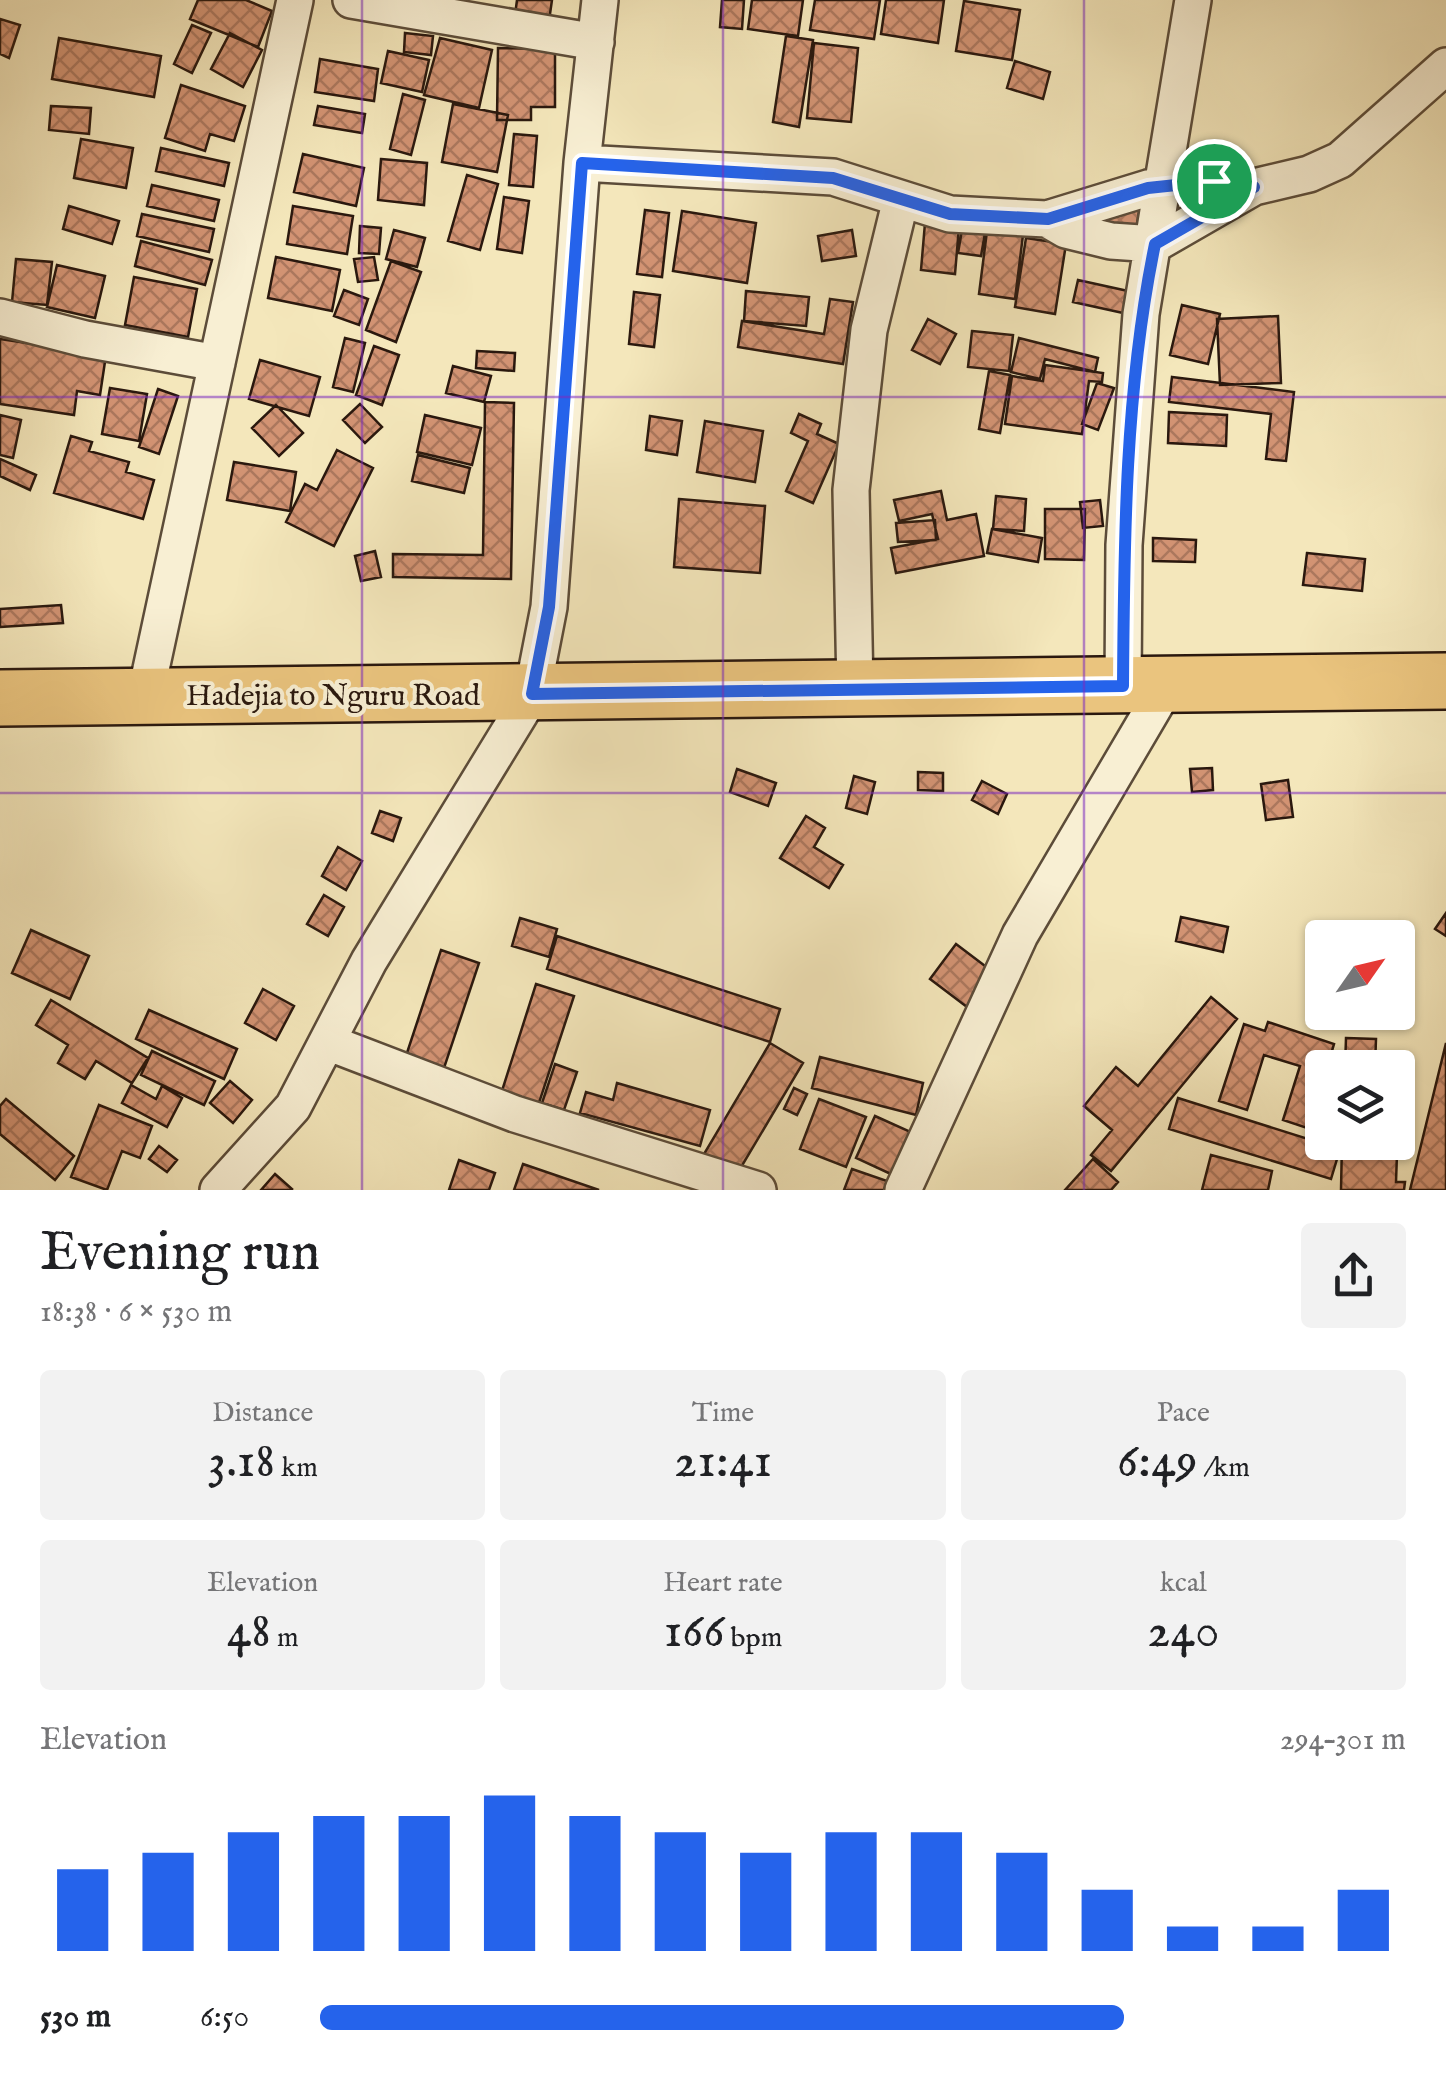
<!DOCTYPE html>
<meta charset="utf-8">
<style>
:root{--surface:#fff;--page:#f2f2f2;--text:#202124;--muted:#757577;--accent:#2563eb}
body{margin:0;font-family:"IM FELL English",serif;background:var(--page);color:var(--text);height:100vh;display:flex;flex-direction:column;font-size:38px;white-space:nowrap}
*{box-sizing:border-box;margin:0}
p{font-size:32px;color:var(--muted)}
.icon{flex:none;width:55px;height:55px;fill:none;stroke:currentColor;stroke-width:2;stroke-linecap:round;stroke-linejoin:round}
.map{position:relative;height:1190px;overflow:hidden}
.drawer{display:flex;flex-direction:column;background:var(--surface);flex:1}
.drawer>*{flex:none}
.needle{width:65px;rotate:56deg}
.tools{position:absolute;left:1305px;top:920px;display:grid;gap:20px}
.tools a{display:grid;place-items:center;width:110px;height:110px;border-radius:10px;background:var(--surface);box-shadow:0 2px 8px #0004;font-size:50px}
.pin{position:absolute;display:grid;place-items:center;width:85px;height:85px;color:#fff;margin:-42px;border:5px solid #fff;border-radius:50%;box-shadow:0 2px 10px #0007}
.round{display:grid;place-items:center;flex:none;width:105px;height:105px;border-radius:10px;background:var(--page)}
.headline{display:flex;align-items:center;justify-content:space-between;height:170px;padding:0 40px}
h1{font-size:55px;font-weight:600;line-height:75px}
.metrics{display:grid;grid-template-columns:repeat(3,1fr);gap:15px;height:170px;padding:10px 40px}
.metrics div{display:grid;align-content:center;border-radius:10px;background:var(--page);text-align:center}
.metrics b{font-size:50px;font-weight:600}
.metrics small{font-size:28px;font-weight:400}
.metrics p{font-size:28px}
.chart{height:280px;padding:20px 40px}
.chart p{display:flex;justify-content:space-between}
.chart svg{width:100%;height:180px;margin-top:10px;stroke:var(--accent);stroke-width:6}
ul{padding:0 40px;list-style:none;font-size:32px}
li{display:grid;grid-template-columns:160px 120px 1fr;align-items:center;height:75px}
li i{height:25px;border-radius:12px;background:var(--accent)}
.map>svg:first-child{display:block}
.building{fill:url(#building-cross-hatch);stroke:#2a180e;stroke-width:2.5}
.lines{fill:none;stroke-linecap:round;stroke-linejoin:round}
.street-casing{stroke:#5c4c39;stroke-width:40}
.primary-casing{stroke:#2a180e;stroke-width:60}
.street{stroke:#f8efd3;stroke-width:35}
.primary{stroke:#eac47e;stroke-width:55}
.route-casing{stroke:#fff;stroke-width:20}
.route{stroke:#2563eb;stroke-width:12}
.grid{fill:none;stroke:#7b2cbf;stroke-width:2.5;stroke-opacity:0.55}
.labels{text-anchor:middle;stroke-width:8;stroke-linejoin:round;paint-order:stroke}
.street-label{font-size:30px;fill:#2a180e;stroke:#f8efd3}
</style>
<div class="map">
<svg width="1446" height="1190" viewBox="0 0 1446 1190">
<defs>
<pattern id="building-cross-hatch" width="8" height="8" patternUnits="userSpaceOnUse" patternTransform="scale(2.5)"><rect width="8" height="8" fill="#d29373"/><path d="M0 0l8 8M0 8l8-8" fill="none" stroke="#ab775d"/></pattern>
</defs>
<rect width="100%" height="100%" fill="#f4e7bb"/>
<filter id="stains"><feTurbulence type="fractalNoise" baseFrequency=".002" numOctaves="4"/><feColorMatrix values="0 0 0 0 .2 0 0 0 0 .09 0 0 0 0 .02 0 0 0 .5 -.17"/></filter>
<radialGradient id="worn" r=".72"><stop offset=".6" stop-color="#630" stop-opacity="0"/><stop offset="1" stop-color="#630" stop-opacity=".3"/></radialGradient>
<path class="building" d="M198,0H246L272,11L258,47L190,19Z
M517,0H552L549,21L515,15Z
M722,0H744L742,29L720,27Z
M752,0H803L798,36L748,29Z
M815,0H880L874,39L810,30Z
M886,0H944L938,43L881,34Z
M964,1L1020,10L1012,60L956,51Z
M0,19L20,25L9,58L0,54Z
M192,25L211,33L192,73L174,64Z
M230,33L262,50L243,87L211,69Z
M405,33L433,36L431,55L404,52Z
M786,36L813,40L799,127L773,122Z
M59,38L161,56L154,97L52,79Z
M440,38L492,50L479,108L424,95Z
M814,43L858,48L851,122L807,118Z
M498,48L555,49V107H531V120H497Z
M388,51L429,60L422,92L381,83Z
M320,59L378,69L374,101L315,92Z
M1015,61L1050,72L1043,99L1007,88Z
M181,85L245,106L234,141L210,134L205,151L165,138Z
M403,94L425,100L411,155L390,149Z
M453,104L508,115L497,172L442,162Z
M51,106L91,108L89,134L49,130Z
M318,106L365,114L362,133L314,125Z
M514,134L537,136L533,187L509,185Z
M81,139L133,148L126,188L74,178Z
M161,148L229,163L224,186L156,171Z
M303,154L364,168L356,206L294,192Z
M381,159L427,163L424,205L378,200Z
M467,175L498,184L480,250L448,241Z
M152,185L219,200L214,221L147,206Z
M504,197L529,201L522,253L497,249Z
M1090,199L1140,206L1134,243L1085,236Z
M69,206L119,221L112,244L63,229Z
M293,206L353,216L347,254L287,244Z
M645,210L669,213L662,277L637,274Z
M682,211L756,223L747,283L673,271Z
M142,214L214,229L209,252L137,236Z
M925,223L959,227L955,274L921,270Z
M360,226L381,228L379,254L359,253Z
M394,230L425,238L417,267L386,259Z
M852,230L856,256L822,261L818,236Z
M962,230L985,233L981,256L958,253Z
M987,231L1023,235L1015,299L979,294Z
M1026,238L1066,244L1055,314L1015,307Z
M141,241L212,260L205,285L135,266Z
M276,257L340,270L332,311L268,298Z
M374,257L378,280L358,282L354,259Z
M16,259L52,262L47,305L12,302Z
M391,261L421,272L396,342L366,330Z
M57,265L105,276L95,318L47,307Z
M134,277L197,289L188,337L125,325Z
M1078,280L1128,291L1123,313L1073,302Z
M344,290L368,299L359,325L334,316Z
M746,291L809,297L806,326L744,321Z
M634,292L660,295L654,347L629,344Z
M830,299L853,302L843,364L738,347L742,321L824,334Z
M1182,305L1220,314L1208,364L1170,355Z
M1278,316L1281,383L1220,385L1217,319Z
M928,319L956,334L940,364L912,350Z
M972,331L1013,335L1009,371L968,367Z
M345,338L365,343L353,392L333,387Z
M1019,338L1098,358L1095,372L1045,359L1040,379L1011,372Z
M0,339L106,355L100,395L77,391L74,415L0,404Z
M374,346L399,355L382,405L356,395Z
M477,351L515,353L514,371L476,368Z
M260,360L320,377L309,416L249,399Z
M1045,365L1103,373L1102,382L1089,381L1082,434L1005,424L1012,376L1043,381Z
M453,366L491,376L484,402L446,393Z
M989,371L1010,375L1000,433L979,429Z
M1172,377L1294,392L1286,461L1266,459L1271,414L1169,402Z
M1097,383L1114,388L1098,430L1082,424Z
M110,388L147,394L139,441L102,434Z
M158,389L178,396L159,454L139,447Z
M485,402L514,403L511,579L393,577V554L483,555Z
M360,404L382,427L365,443L343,420Z
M276,405L303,433L279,456L252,428Z
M1169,412L1227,415L1226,446L1168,443Z
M799,414L821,424L817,434L839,444L813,503L786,491L808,441L791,433Z
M0,415L21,420L13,458L0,455Z
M425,415L481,428L472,465L417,452Z
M650,416L682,421L677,455L646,450Z
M705,421L763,431L755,482L697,472Z
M71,436L92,442L89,451L129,462L126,472L154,480L143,519L54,493Z
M337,450L373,468L334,546L286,522L305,484L317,490Z
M418,455L470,468L464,493L412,481Z
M0,459L36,475L30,490L0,476Z
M234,462L296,472L290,511L227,500Z
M941,491L947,520L976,514L984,556L896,573L891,548L938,539L932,514L899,521L894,500Z
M996,496L1026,499L1024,531L993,529Z
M679,499L765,506L760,573L674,567Z
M1100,500L1103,526L1083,528L1080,502Z
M1045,509H1085L1084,560L1045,559Z
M935,520L936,540L898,542L896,523Z
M992,529L1042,538L1038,562L987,553Z
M1153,538L1196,540L1195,562L1153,561Z
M375,551L381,577L361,581L355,556Z
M1307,553L1365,559L1362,591L1303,585Z
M61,605L63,623L0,627V609Z
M1212,768L1213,790L1192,792L1190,769Z
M737,769L776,783L768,806L730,792Z
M918,772L943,773V791L918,790Z
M854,776L875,782L867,814L846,808Z
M1288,780L1293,817L1266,820L1261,784Z
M982,781L1007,794L998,814L972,800Z
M380,811L401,818L393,841L372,833Z
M806,816L825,828L814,847L843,865L829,888L780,858Z
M338,847L362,861L346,890L322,876Z
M324,895L344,907L328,936L307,924Z
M1446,913V936L1435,929Z
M1181,917L1228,927L1223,952L1176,941Z
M520,918L557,929L549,957L512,946Z
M31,930L89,956L70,999L12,973Z
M557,936L780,1009L770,1042L547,969Z
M956,944L993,972L967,1007L930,979Z
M441,950L479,963L440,1080L402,1068Z
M536,984L574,996L538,1106L501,1094Z
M263,989L294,1006L276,1040L245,1023Z
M1211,997L1237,1019L1111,1171L1091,1155L1112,1130L1084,1106L1116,1067L1138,1086Z
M51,1000L148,1058L132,1083L96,1061L85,1079L58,1063L68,1045L36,1025Z
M149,1010L237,1049L224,1079L136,1039Z
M1268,1022L1334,1044L1327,1068H1322V1080L1307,1128L1283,1120L1300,1066L1264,1055L1247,1110L1219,1101L1244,1024L1265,1031Z
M1346,1038L1376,1039L1375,1068H1345Z
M770,1043L803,1063L737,1174L704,1154Z
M1446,1043V1190H1410Z
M152,1051L215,1081L204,1105L141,1075Z
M820,1057L923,1083L916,1115L812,1088Z
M555,1064L577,1072L564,1110L542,1103Z
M230,1081L252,1100L233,1123L210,1103Z
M617,1083L710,1110L700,1146L580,1113L586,1092L613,1100Z
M131,1085L156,1099L162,1086L182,1098L167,1127L122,1103Z
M794,1088L807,1094L797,1115L784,1109Z
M1178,1098L1340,1149L1331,1179L1169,1129Z
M6,1099L74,1156L55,1180L0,1134V1106Z
M819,1099L866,1117L846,1167L800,1149Z
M99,1105L152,1126L140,1158L122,1151L107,1190L71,1177Z
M875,1116L913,1133L893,1175L856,1158Z
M1342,1142H1373L1372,1153L1397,1154L1396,1182H1405L1404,1190H1341Z
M159,1146L177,1160L167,1172L149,1159Z
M1211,1155L1272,1171L1268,1190H1202Z
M1093,1159L1118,1182L1111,1190H1065Z
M459,1160L495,1173L489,1190H449Z
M523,1164L599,1190H514Z
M852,1169L887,1181L884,1190H844Z
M275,1174L292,1189L291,1190H261Z"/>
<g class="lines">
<g class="street-casing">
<path id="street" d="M351,0L596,42
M582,163L833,177L950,214L1047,219L1148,188L1214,181L1254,187
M1047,219L1066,230L1111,241L1155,244L1254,187L1309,174L1340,160L1446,66
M0,317L85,339L217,363
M1123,686L1124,545L1141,314L1193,0
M855,689L851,490L869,330L901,199
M145,697L295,0
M327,1042L515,1114L758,1190
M218,1190L293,1107L369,961L532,694L549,607L582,163L600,0
M903,1190L1020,935L1167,685"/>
</g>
<g class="primary-casing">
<path id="primary" d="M0,698L1446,681"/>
</g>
<use href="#street" class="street"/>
<use href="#primary" class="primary"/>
</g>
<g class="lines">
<g class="route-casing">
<path id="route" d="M582,163L833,178L950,214L1048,219L1148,188L1214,181L1254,187L1155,244C1125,389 1124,539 1123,686L532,694L549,607Z"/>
</g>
<use href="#route" class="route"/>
</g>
<path class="grid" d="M362,0V1190M723,0V1190M1084,0V1190M0,397H1446M0,793H1446"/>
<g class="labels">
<g class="street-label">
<text x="333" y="705">Hadejia to Nguru Road</text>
</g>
</g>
<rect width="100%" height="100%" filter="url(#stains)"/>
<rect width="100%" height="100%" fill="url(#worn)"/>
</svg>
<div class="tools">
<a><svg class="needle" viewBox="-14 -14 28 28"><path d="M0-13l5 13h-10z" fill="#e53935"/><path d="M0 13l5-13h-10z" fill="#757577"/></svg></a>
<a><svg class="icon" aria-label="layers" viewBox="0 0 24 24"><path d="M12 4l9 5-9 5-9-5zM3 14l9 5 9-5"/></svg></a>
</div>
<div class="pin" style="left:1214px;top:181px;background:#1e9e55"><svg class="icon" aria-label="arrive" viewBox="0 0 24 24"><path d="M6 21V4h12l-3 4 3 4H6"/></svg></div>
</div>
<section class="drawer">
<div class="headline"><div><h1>Evening run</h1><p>18:38 · 6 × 530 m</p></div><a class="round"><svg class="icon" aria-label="share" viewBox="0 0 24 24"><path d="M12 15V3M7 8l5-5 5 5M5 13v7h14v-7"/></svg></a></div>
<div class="metrics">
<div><p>Distance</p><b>3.18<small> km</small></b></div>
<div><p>Time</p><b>21:41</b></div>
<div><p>Pace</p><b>6:49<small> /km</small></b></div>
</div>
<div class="metrics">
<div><p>Elevation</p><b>48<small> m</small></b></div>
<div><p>Heart rate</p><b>166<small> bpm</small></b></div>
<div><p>kcal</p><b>240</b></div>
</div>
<div class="chart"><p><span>Elevation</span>294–301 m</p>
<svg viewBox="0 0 160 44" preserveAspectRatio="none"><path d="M5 44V24M15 44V20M25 44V15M35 44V11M45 44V11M55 44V6M65 44V11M75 44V15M85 44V20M95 44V15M105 44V15M115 44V20M125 44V29M135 44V38M145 44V38M155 44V29"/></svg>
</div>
<ul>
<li><b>530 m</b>6:50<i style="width:74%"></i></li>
</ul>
</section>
